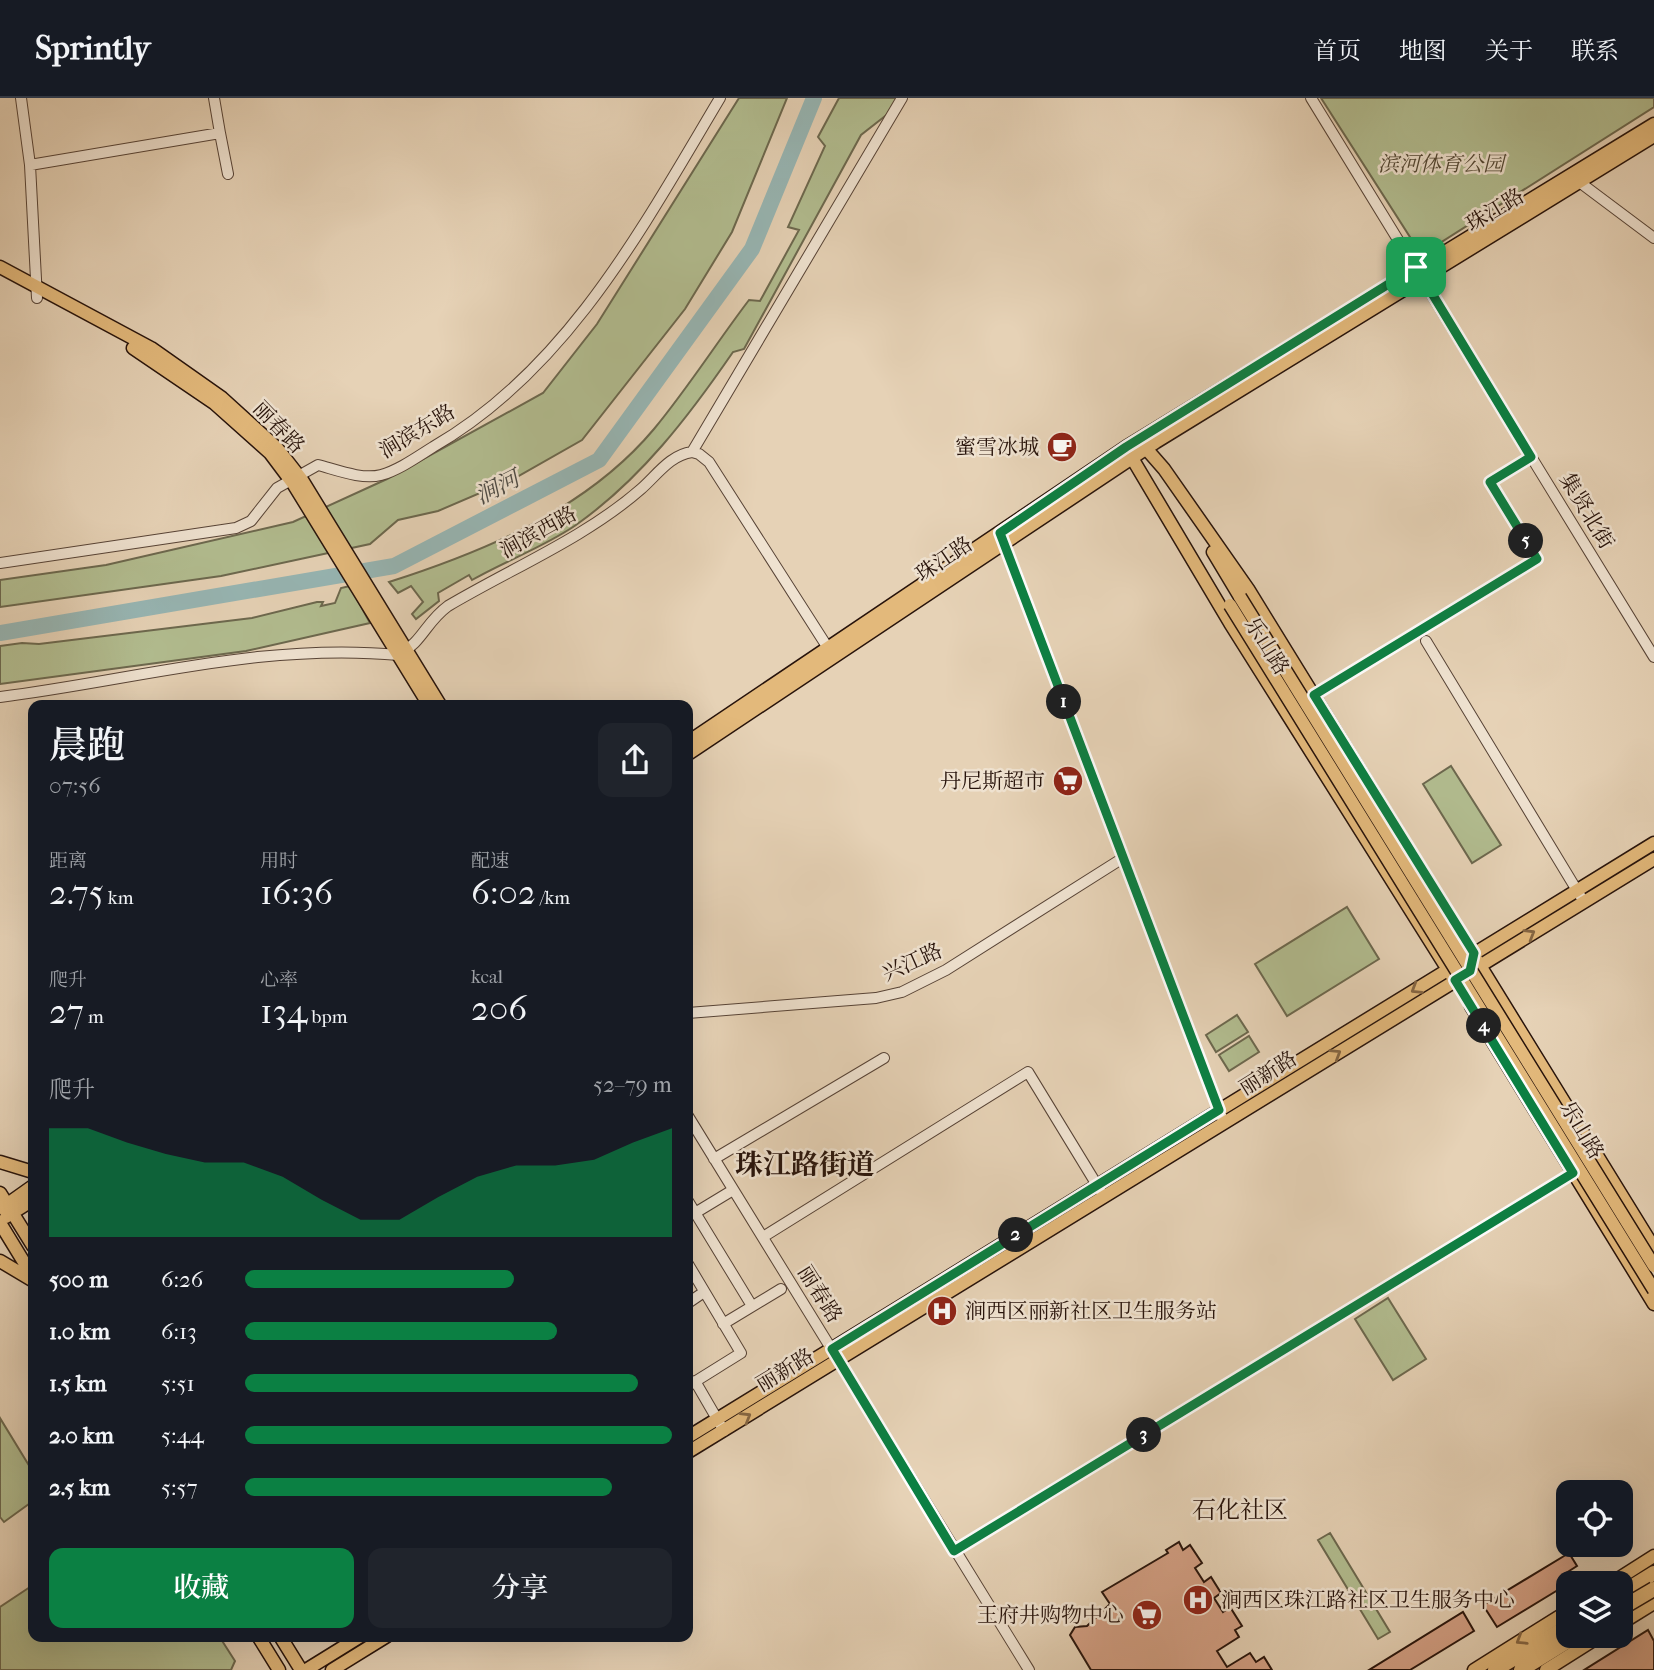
<!DOCTYPE html>
<html lang="zh">
<meta charset="utf-8">
<style>
:root{--surface:#171b24;--page:#20242c;--text:#f1f3f6;--muted:#9ea1a6;--line:#363941;--accent:#0b8043}
body{margin:0;font-family:"IM FELL French Canon","Noto Serif SC",serif;background:var(--page);color:var(--text);height:100vh;display:flex;flex-direction:column;font-size:26px;white-space:nowrap}
*{box-sizing:border-box;margin:0}
p{font-size:23px;color:var(--muted)}
.icon{flex:none;width:38px;height:38px;fill:none;stroke:currentColor;stroke-width:2;stroke-linecap:round;stroke-linejoin:round}
.map{position:relative;flex:1;overflow:hidden}
.sheet{position:absolute;left:28px;top:602px;width:665px;height:942px;display:flex;flex-direction:column;background:var(--surface);border-radius:14px;box-shadow:0 7px 28px #0002}
.sheet>*{flex:none}
.buttons{position:absolute;left:1556px;top:1382px;display:grid;gap:14px}
.buttons a{display:grid;place-items:center;width:77px;height:77px;border-radius:14px;background:var(--surface);box-shadow:0 7px 28px #0002;font-size:35px}
.pin{position:absolute;display:grid;place-items:center;width:60px;height:60px;color:#fff;margin:-30px;border-radius:14px;box-shadow:0 4px 10px #0006}
.km{position:absolute;width:35px;height:35px;margin:-18px;border-radius:50%;background:#222;color:#fff;font-size:19px;line-height:35px;text-align:center}
.round{display:grid;place-items:center;flex:none;width:74px;height:74px;border-radius:14px;background:var(--page)}
.overview{display:flex;align-items:center;justify-content:space-between;height:119px;padding:0 21px}
h1{font-size:38px;font-weight:600;line-height:52px}
.figures{display:grid;grid-template-columns:repeat(3,1fr);gap:10px;height:119px;padding:7px 21px}
.figures div{display:grid;align-content:center}
.figures b{font-size:35px;font-weight:600}
.figures small{font-size:19px;font-weight:400}
.figures p{font-size:19px}
.chart{height:196px;padding:14px 21px}
.chart p{display:flex;justify-content:space-between}
.chart svg{width:100%;height:126px;margin-top:7px;fill:var(--accent);opacity:.7}
.button{display:flex;gap:14px;margin-top:auto;padding:14px 21px}
.button a{flex:1;height:80px;border-radius:14px;background:var(--accent);color:#fff;font-size:28px;font-weight:600;line-height:80px;text-align:center}
.button a+a{background:var(--page);color:var(--text)}
ul{padding:0 21px;list-style:none;font-size:23px}
li{display:grid;grid-template-columns:112px 84px 1fr;align-items:center;height:52px}
li i{height:18px;border-radius:9px;background:var(--accent)}
header{display:flex;align-items:center;gap:42px;box-sizing:border-box;height:98px;padding:0 35px;background:var(--surface);border-bottom:2px solid var(--line)}
header strong{font-size:33px}
nav{display:flex;gap:38px;margin-inline-start:auto;font-size:24px}
.map>svg:first-child{display:block}
.green{fill:#b2bd90;stroke:#6c684e;stroke-width:2}
.lines{fill:none;stroke-linecap:round;stroke-linejoin:round}
.river{stroke:#97b6b4;stroke-width:16}
.building{fill:#d4a085;stroke:#27130b;stroke-width:2}
.minor-casing{stroke:#574336;stroke-width:12}
.major-casing{stroke:#27130b;stroke-width:15}
.highway-casing{stroke:#27130b;stroke-width:17}
.minor{stroke:#efe2d0;stroke-width:10}
.major{stroke:#e3b97b;stroke-width:12}
.highway{stroke:#e3b97b;stroke-width:14}
.major-bridge-casing{stroke:#27130b;stroke-width:15;stroke-linecap:butt}
.highway-bridge-casing{stroke:#27130b;stroke-width:17;stroke-linecap:butt}
.major-bridge{stroke:#e3b97b;stroke-width:12}
.highway-bridge{stroke:#e3b97b;stroke-width:14}
.oneway{stroke:#856643}
.route-casing{stroke:#fff;stroke-width:14}
.route{stroke:#0b8043;stroke-width:9}
.labels{text-anchor:middle;stroke-width:5;stroke-linejoin:round;paint-order:stroke}
.park-label{font-size:21px;font-style:italic;fill:#514633;stroke:#efe2d0}
.street-label{font-size:21px;fill:#27130b;stroke:#efe2d0}
.poi-label{font-size:21px;fill:#27130b;stroke:#efe2d0;text-anchor:end}
.water-label{font-size:23px;font-style:italic;fill:#4e4c46;stroke:#efe2d0}
.quarter-label{font-size:24px;fill:#27130b;stroke:#efe2d0}
.district-label{font-size:28px;font-weight:bold;fill:#27130b;stroke:#efe2d0}
</style>
<header>
<strong>Sprintly</strong>
<nav><a>首页</a><a>地图</a><a>关于</a><a>联系</a></nav>
</header>
<div class="map">
<svg width="1654" height="1572" viewBox="0 0 1654 1572">
<rect width="100%" height="100%" fill="#e6d2b6"/>
<filter id="stains"><feTurbulence type="fractalNoise" baseFrequency=".00286" numOctaves="4"/><feColorMatrix values="0 0 0 0 .2 0 0 0 0 .09 0 0 0 0 .02 0 0 0 .5 -.17"/></filter>
<radialGradient id="worn" r=".72"><stop offset=".6" stop-color="#630" stop-opacity="0"/><stop offset="1" stop-color="#630" stop-opacity=".3"/></radialGradient>
<path class="green" d="M739,0H787L732,134L685,211L582,342L515,380L438,413L398,422L370,446L221,478L0,509V482L106,467L293,424L387,381L543,295L597,226Z
M839,0H901L898,8L861,37L744,251L733,254C689,318 641,381 576,427C544,449 505,463 472,482L469,477L438,495L439,503L416,521L412,516L423,504L411,488L398,495L389,484C486,453 587,411 654,331C688,290 717,244 749,202L760,203L799,132L788,129L825,48L818,39Z
M1321,0H1654V9L1432,150L1419,153Z
M350,488L370,525L246,553L0,586V548L22,545L39,546L252,520L317,504H323L321,508L335,505L341,490Z
M1451,668L1501,747L1472,765L1423,686Z
M1347,809L1379,861L1287,918L1255,866Z
M1237,917L1248,934L1216,954L1206,937Z
M1249,938L1259,954L1229,973L1219,957Z
M1388,1200L1426,1261L1393,1282L1355,1221Z
M0,1320L33,1374V1403L4,1424L0,1419Z
M1330,1435L1390,1534L1378,1541L1318,1442Z
M33,1487V1538H219L235,1563L231,1572H0V1509Z"/>
<g class="lines">
<path class="river" d="M0,535L394,468L599,362L752,151L814,0"/>
</g>
<path class="building" d="M1179,1444L1183,1452L1190,1447L1202,1465L1195,1470L1204,1484L1211,1479L1221,1495L1214,1500L1223,1514L1230,1509L1242,1528L1235,1532L1239,1539L1217,1553L1227,1569L1250,1555L1256,1564L1264,1559L1272,1572H1091L1070,1537L1075,1529L1087,1528L1110,1506L1102,1494L1168,1455L1166,1452Z
M1569,1455L1577,1468L1566,1475L1571,1484L1497,1529L1483,1507Z
M1463,1514L1474,1533L1410,1572H1369Z
M1648,1532L1654,1543V1572H1584Z"/>
<g class="lines">
<g class="minor-casing">
<path id="minor" d="M21,0L30,67L37,200
M214,0L220,35
M1311,0L1654,559
M30,67L220,35L228,76
M1574,80L1654,140
M692,354L699,356L709,364L828,550
M1002,440L1224,1025
M0,465L236,430L251,423L277,390L318,367C337,372 362,382 381,377C399,372 417,359 433,349C567,272 643,129 720,0
M1426,543L1584,804
M1314,597L1537,461L1490,384L1531,359
M0,599C135,582 262,544 399,557C423,543 426,524 448,508C512,470 585,440 641,391C657,377 670,357 692,354L902,0
M688,915L876,900L902,894L946,872L1123,760
M688,1018L1029,1572
M714,1061L884,960
M688,1103L752,1208
M695,1115L733,1092
M763,1139L1028,974L1100,1092
M688,1166L741,1255L688,1288
M688,1205L704,1194
M723,1226L781,1191
M695,1283L724,1333
M954,1453L1573,1075"/>
</g>
<g class="major-casing">
<path id="major" d="M0,169L151,250L222,300L277,350L302,382L440,607
M133,250L214,305L270,355L294,387L429,607
M1143,347L1164,371L1248,491L1654,1150
M1129,355L1230,525L1452,878
M1213,454L1240,499
M688,644L1126,349L1654,26
M688,656L1156,344L1654,38
M1471,908L1654,1206
M0,1064L33,1074
M0,1095L33,1148
M2,1110L33,1088
M6,1119L33,1102
M0,1125L33,1179
M0,1163L32,1182
M688,1339L1654,745
M688,1354L1654,761
M1610,1486L1654,1458
M1620,1526L1654,1505
M258,1538L279,1572
M280,1538L301,1572
M306,1572L361,1538
M332,1572L387,1538
M1474,1572L1568,1513
M1546,1572L1600,1538"/>
</g>
<g class="highway-casing">
<path id="highway" d="M1620,1496L1654,1475
M1495,1572L1568,1528
M1521,1572L1576,1538"/>
</g>
<use href="#minor" class="minor"/>
<use href="#major" class="major"/>
<use href="#highway" class="highway"/>
<g class="major-bridge-casing">
<path id="major-bridge" d="M1240,499L1654,1168
M1230,507L1654,1192"/>
</g>
<g class="highway-bridge-casing">
<path id="highway-bridge" d="M1620,1511L1654,1491"/>
</g>
<use href="#major-bridge" class="major-bridge"/>
<use href="#highway-bridge" class="highway-bridge"/>
</g>
<defs><path id="oneway-chevron" d="M-2-3.5L2.5 0L-2 3.5" fill="none" stroke-width="1.6" stroke-linecap="round" stroke-linejoin="round" transform="scale(1.75)"/></defs>
<g class="oneway">
<use href="#oneway-chevron" transform="translate(1530 836) rotate(-31)"/>
<use href="#oneway-chevron" transform="translate(1416 891) rotate(148)"/>
<use href="#oneway-chevron" transform="translate(1336 956) rotate(-32)"/>
<use href="#oneway-chevron" transform="translate(746 1319) rotate(-31)"/>
<use href="#oneway-chevron" transform="translate(1521 1542) rotate(148)"/>
</g>
<g class="lines">
<g class="route-casing">
<path id="route" d="M1416,169L1531,359L1490,384L1537,461L1314,597L1474,855L1470,873L1455,882L1573,1075L954,1453L832,1251L1219,1012L1000,435L1126,349Z"/>
</g>
<use href="#route" class="route"/>
</g>
<defs>
<g id="cafe-disc" transform="scale(1.575)"><circle r="9.5" fill="#8f2418" stroke="#efe2d0"/><path d="M-5.5-4.5H6V0H3Q3 3.5 0 3.5H-2.5Q-5.5 3.5-5.5 0ZM3-3.2v2h1.7v-2ZM-6 4.5H4V6H-6Z" fill="#fff"/></g>
<g id="supermarket-disc" transform="scale(1.575)"><circle r="9.5" fill="#8f2418" stroke="#efe2d0"/><path d="M-6-5.5h2.5l.6 2H6L4.5 2H-2.5L-4.4-4H-6ZM-1.5 3.2a1.3 1.3 0 1 0 .1 0ZM3 3.2a1.3 1.3 0 1 0 .1 0Z" fill="#fff"/></g>
<g id="hospital-disc" transform="scale(1.575)"><circle r="9.5" fill="#8f2418" stroke="#efe2d0"/><path d="M-5-5h3v3.5h4V-5h3V5h-3V1.5h-4V5h-3Z" fill="#fff"/></g>
</defs>
<g fill-rule="evenodd">
<use href="#cafe-disc" x="1062" y="349"/>
<use href="#supermarket-disc" x="1068" y="683"/>
<use href="#hospital-disc" x="942" y="1213"/>
<use href="#hospital-disc" x="1198" y="1502"/>
<use href="#supermarket-disc" x="1147" y="1517"/>
</g>
<g class="labels">
<g class="park-label">
<text x="1441" y="73">滨河体育公园</text>
</g>
<g class="street-label">
<text transform="translate(1495 112) rotate(-31)" y="7">珠江路</text>
<text transform="translate(279 329) rotate(46)" y="7">丽春路</text>
<text transform="translate(417 333) rotate(-31)" y="7">涧滨东路</text>
<text transform="translate(1587 413) rotate(59)" y="7">集贤北街</text>
<text transform="translate(538 434) rotate(-29)" y="7">涧滨西路</text>
<text transform="translate(944 461) rotate(-34)" y="7">珠江路</text>
<text transform="translate(1267 548) rotate(58)" y="7">乐山路</text>
<text transform="translate(912 864) rotate(-24)" y="7">兴江路</text>
<text transform="translate(1268 975) rotate(-32)" y="7">丽新路</text>
<text transform="translate(1582 1032) rotate(59)" y="7">乐山路</text>
<text transform="translate(820 1196) rotate(58)" y="7">丽春路</text>
<text transform="translate(785 1272) rotate(-31)" y="7">丽新路</text>
</g>
<g class="poi-label">
<text x="1039" y="356">蜜雪冰城</text>
<text x="1045" y="690">丹尼斯超市</text>
<text x="965" y="1220" text-anchor="start">涧西区丽新社区卫生服务站</text>
<text x="1221" y="1509" text-anchor="start">涧西区珠江路社区卫生服务中心</text>
<text x="1124" y="1524">王府井购物中心</text>
</g>
<g class="water-label">
<text transform="translate(497 389) rotate(-27)" y="8">涧河</text>
</g>
<g class="quarter-label">
<text x="1240" y="1420">石化社区</text>
</g>
<g class="district-label">
<text x="805" y="1076">珠江路街道</text>
</g>
</g>
<rect width="100%" height="100%" filter="url(#stains)"/>
<rect width="100%" height="100%" fill="url(#worn)"/>
</svg>
<div class="buttons">
<a><svg class="icon" aria-label="locate" viewBox="0 0 24 24"><circle cx="12" cy="12" r="6"/><path d="M12 2v4M12 18v4M2 12h4M18 12h4"/></svg></a>
<a><svg class="icon" aria-label="layers" viewBox="0 0 24 24"><path d="M12 4l9 5-9 5-9-5zM3 14l9 5 9-5"/></svg></a>
</div>
<div class="pin" style="left:1416px;top:169px;background:#1e9e55"><svg class="icon" aria-label="arrive" viewBox="0 0 24 24"><path d="M6 21V4h12l-3 4 3 4H6"/></svg></div>
<b class="km" style="left:1064px;top:604px">1</b>
<b class="km" style="left:1016px;top:1137px">2</b>
<b class="km" style="left:1144px;top:1337px">3</b>
<b class="km" style="left:1484px;top:928px">4</b>
<b class="km" style="left:1526px;top:443px">5</b>
<section class="sheet">
<div class="overview"><div><h1>晨跑</h1><p>07:56</p></div><a class="round"><svg class="icon" aria-label="share" viewBox="0 0 24 24"><path d="M12 15V3M7 8l5-5 5 5M5 13v7h14v-7"/></svg></a></div>
<div class="figures">
<div><p>距离</p><b>2.75<small> km</small></b></div>
<div><p>用时</p><b>16:36</b></div>
<div><p>配速</p><b>6:02<small> /km</small></b></div>
</div>
<div class="figures">
<div><p>爬升</p><b>27<small> m</small></b></div>
<div><p>心率</p><b>134<small> bpm</small></b></div>
<div><p>kcal</p><b>206</b></div>
</div>
<div class="chart"><p><span>爬升</span>52–79 m</p>
<svg viewBox="0 0 160 44" preserveAspectRatio="none"><path d="M0 44V6L10 6L20 11L30 15L40 18L50 18L60 23L70 31L80 38L90 38L100 30L110 23L120 19L130 19L140 17L150 11L160 6V44z"/></svg>
</div>
<ul>
<li><b>500 m</b>6:26<i style="width:63%"></i></li>
<li><b>1.0 km</b>6:13<i style="width:73%"></i></li>
<li><b>1.5 km</b>5:51<i style="width:92%"></i></li>
<li><b>2.0 km</b>5:44<i style="width:100%"></i></li>
<li><b>2.5 km</b>5:57<i style="width:86%"></i></li>
</ul>
<div class="button"><a>收藏</a><a>分享</a></div>
</section>
</div>
